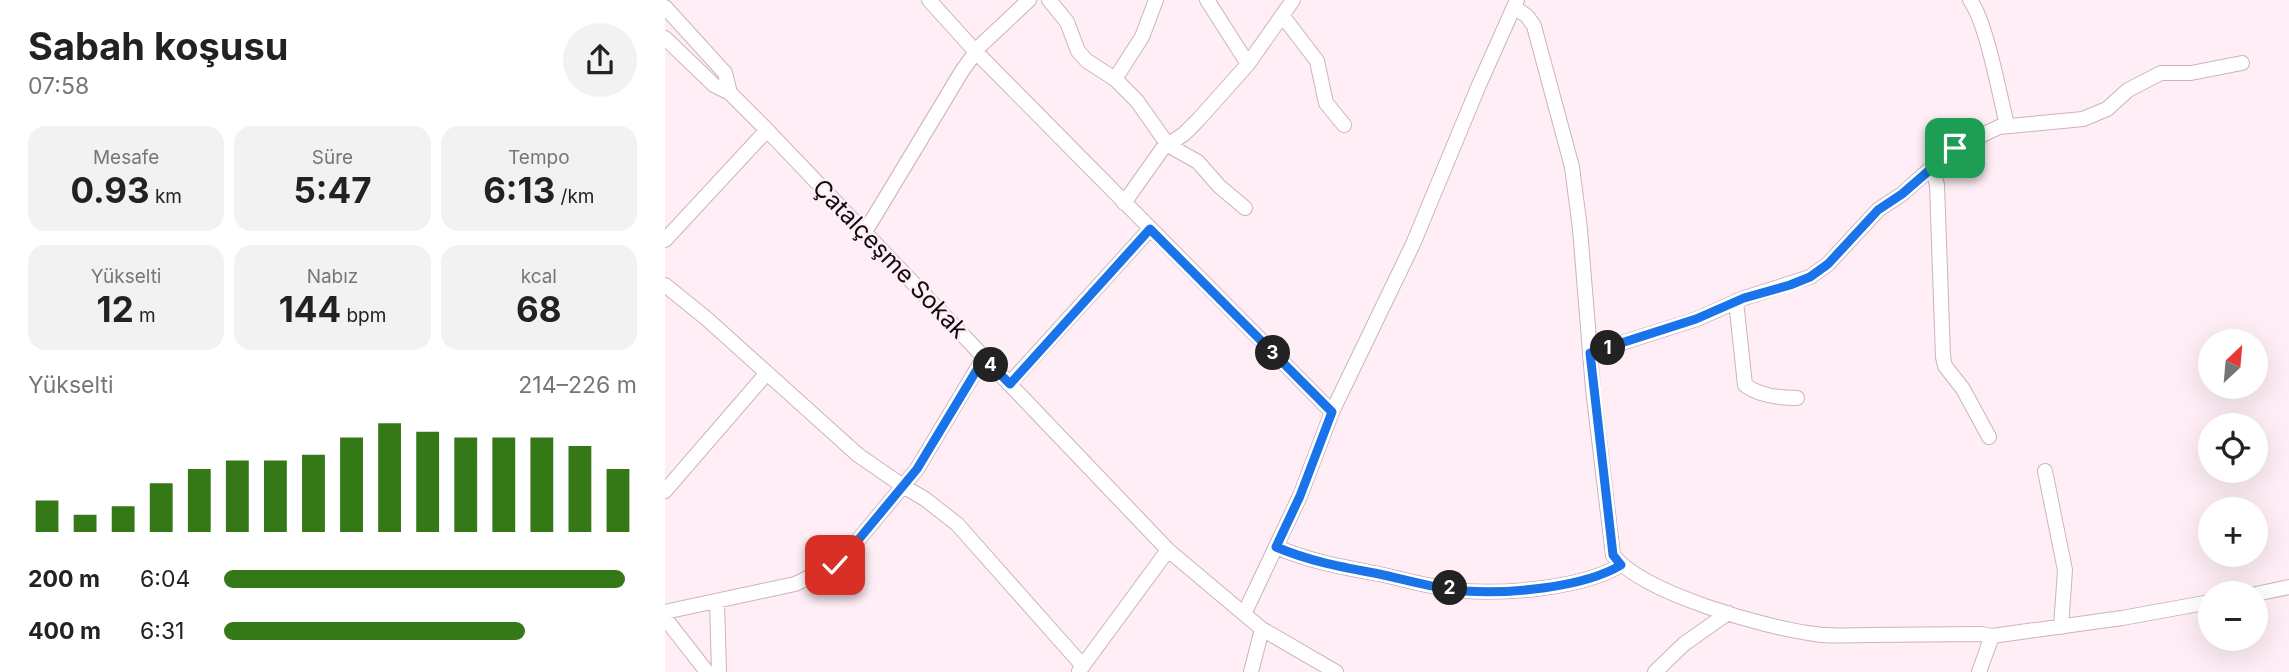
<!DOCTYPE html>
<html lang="tr">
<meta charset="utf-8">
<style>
:root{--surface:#fff;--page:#f2f2f2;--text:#222;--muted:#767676;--accent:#347818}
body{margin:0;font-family:Inter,sans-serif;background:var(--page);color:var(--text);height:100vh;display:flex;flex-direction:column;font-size:26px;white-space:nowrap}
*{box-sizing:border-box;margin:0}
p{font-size:23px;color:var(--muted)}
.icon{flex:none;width:38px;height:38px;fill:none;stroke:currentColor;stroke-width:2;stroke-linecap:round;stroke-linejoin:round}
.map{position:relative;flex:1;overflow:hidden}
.details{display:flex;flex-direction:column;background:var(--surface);width:665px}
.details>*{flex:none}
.needle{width:46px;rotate:26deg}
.tools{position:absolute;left:1533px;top:329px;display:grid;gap:14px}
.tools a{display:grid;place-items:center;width:70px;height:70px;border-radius:50%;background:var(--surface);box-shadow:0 7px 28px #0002;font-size:35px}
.pin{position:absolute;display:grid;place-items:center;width:60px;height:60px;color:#fff;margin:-30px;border-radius:14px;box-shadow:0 4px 10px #0006}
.km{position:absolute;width:35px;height:35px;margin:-18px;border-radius:50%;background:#222;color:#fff;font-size:19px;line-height:35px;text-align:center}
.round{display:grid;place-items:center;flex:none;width:74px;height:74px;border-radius:37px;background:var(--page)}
.summary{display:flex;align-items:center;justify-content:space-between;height:119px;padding:0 28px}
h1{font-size:38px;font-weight:700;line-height:52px}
.metrics{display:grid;grid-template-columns:repeat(3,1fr);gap:10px;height:119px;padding:7px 28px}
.metrics div{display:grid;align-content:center;border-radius:18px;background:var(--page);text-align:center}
.metrics b{font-size:35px;font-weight:700}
.metrics small{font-size:19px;font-weight:400}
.metrics p{font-size:19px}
.chart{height:196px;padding:14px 28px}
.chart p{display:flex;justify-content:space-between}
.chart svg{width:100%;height:126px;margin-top:7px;stroke:var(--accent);stroke-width:6}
ul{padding:0 28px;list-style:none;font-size:23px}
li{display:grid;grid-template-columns:112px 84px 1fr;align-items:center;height:52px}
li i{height:18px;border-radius:9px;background:var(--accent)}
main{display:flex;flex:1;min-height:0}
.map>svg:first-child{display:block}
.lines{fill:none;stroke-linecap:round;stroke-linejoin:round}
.minor-casing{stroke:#c9b4bf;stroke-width:16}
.minor{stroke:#fff;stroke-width:14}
.route-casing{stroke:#fff;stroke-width:14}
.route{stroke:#1a73e8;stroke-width:9}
.labels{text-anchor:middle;stroke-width:5;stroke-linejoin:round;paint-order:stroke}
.street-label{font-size:24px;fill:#110a0e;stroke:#ffeef6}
</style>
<main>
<section class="details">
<div class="summary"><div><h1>Sabah koşusu</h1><p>07:58</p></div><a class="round"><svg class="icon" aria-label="share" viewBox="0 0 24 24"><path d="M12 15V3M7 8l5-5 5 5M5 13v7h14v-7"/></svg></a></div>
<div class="metrics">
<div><p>Mesafe</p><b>0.93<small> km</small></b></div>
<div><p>Süre</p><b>5:47</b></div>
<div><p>Tempo</p><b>6:13<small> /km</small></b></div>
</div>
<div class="metrics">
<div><p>Yükselti</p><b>12<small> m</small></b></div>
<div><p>Nabız</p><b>144<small> bpm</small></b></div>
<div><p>kcal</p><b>68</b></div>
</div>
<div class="chart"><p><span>Yükselti</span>214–226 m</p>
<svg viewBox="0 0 160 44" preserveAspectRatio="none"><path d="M5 44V33M15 44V38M25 44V35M35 44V27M45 44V22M55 44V19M65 44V19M75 44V17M85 44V11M95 44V6M105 44V9M115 44V11M125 44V11M135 44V11M145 44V14M155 44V22"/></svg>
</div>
<ul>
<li><b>200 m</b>6:04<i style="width:97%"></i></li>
<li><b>400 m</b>6:31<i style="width:73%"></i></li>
</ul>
</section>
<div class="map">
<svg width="1624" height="672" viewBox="0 0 1624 672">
<rect width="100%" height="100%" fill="#ffeef6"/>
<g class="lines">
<g class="minor-casing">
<path id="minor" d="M264,0L311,52L667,412
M384,0L402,22L413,51L422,61L450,79L472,101L503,145L533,162L554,186L580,208
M542,0L583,64
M1305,0C1322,24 1334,93 1342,125
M0,7L60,73L65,93
M849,7L862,16L869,26L907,167L915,229L928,389L948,555C977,593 1101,628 1150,634C1167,637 1186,635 1203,635C1241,635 1278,634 1316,634L1327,636
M617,15L652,61L661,103L679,125
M0,38L49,85L65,93L102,130L503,550L597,629L671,672
M450,79L477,37L491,0
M1267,167L1272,185L1278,357L1280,366L1298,389L1324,437
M459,203L498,148L519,134L534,119L583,64L628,0
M200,232L297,71L315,46L364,0
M0,240L102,130
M0,285L42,319L193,455L238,486L260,499L292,524L418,666
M1071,301L1080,385C1094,396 1115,398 1132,398
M925,353L1032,319L1079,298L1145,277L1163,264L1213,210L1237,194L1274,161L1290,148L1334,127L1418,119L1442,109L1463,90L1496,73H1526L1577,63
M344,384L485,229
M1380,471L1400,570L1396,627
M0,491L101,374
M611,547C647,562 677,567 714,574C742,580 771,589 799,591C843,594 918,588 956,565
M1591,594L1624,587
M52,602L54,672
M0,612L130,584L170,565L184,551L252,469L319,357
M579,614L635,496L667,412L748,244L814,85L852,0
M0,618L42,672
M414,671L503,550
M586,672L597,629
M990,672L1019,644L1063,613
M1314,672L1327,636L1457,618L1545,602"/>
</g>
<use href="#minor" class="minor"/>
</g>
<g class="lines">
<g class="route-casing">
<path id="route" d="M170,565L184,551L252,469L319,358L345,384L485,229L667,412L635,496L611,547C647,562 677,567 714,574C742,580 771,589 799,591C843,594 918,588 956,565L948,555L925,353L1031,319L1079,298L1125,285L1145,277L1163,264L1213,210L1237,194L1290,148"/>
</g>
<use href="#route" class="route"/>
</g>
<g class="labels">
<g class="street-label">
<text transform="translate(225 259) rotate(46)" y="8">Çatalçeşme Sokak</text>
</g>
</g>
</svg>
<div class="tools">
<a><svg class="needle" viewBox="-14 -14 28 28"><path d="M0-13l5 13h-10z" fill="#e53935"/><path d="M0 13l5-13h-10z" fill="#767676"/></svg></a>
<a><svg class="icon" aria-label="locate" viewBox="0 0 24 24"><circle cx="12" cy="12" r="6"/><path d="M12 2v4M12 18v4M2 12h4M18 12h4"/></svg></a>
<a>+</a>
<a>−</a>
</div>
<div class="pin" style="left:1290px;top:148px;background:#1e9e55"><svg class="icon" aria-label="arrive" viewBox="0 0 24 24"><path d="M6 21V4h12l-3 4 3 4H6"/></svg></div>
<div class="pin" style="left:170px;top:565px;background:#d93025"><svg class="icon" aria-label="check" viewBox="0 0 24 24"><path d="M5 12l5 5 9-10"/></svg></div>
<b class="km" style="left:943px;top:348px">1</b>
<b class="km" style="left:785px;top:588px">2</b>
<b class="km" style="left:608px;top:353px">3</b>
<b class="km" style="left:326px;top:365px">4</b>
</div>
</main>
